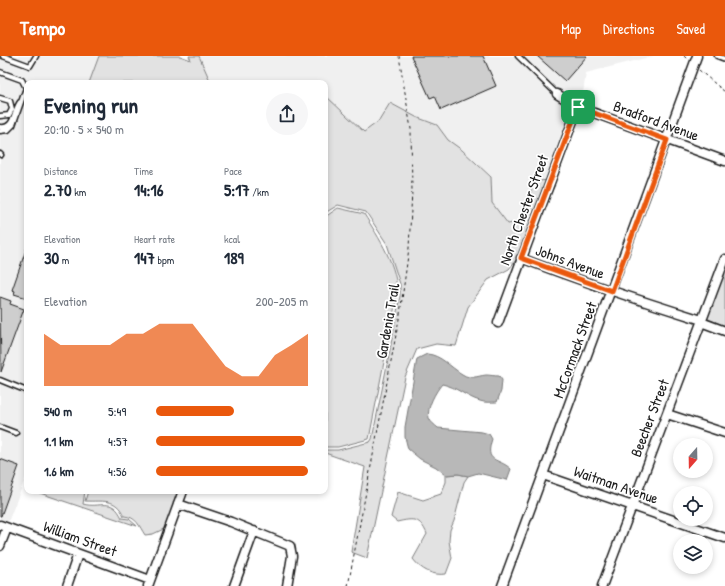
<!DOCTYPE html>
<meta charset="utf-8">
<style>
:root{--surface:#fff;--page:#f6f6f7;--text:#1f2937;--muted:#747a83;--accent:#ea580c}
body{margin:0;font-family:"Patrick Hand",sans-serif;background:var(--page);color:var(--text);height:100vh;display:flex;flex-direction:column;font-size:15px;white-space:nowrap}
*{box-sizing:border-box;margin:0}
p{font-size:13px;color:var(--muted)}
.icon{flex:none;width:22px;height:22px;fill:none;stroke:currentColor;stroke-width:2;stroke-linecap:round;stroke-linejoin:round}
.map{position:relative;flex:1;overflow:hidden}
.panel{position:absolute;left:24px;top:24px;width:304px;height:414px;display:flex;flex-direction:column;background:var(--surface);border-radius:8px;box-shadow:0 2px 6px #0003}
.panel>*{flex:none}
.needle{width:26px;rotate:200deg}
.tools{position:absolute;left:673px;top:382px;display:grid;gap:8px}
.tools a{display:grid;place-items:center;width:40px;height:40px;border-radius:50%;background:var(--surface);box-shadow:0 2px 6px #0003;font-size:20px}
.pin{position:absolute;display:grid;place-items:center;width:34px;height:34px;color:#fff;margin:-17px;border-radius:8px;box-shadow:0 2px 6px #0006}
.round{display:grid;place-items:center;flex:none;width:42px;height:42px;border-radius:21px;background:var(--page)}
.headline{display:flex;align-items:center;justify-content:space-between;height:68px;padding:0 20px}
h1{font-size:22px;font-weight:700;line-height:30px}
.stats{display:grid;grid-template-columns:repeat(3,1fr);gap:6px;height:68px;padding:4px 20px}
.stats div{display:grid;align-content:center}
.stats b{font-size:17px;font-weight:700}
.stats small{font-size:11px;font-weight:400}
.stats p{font-size:11px}
.chart{height:112px;padding:8px 20px}
.chart p{display:flex;justify-content:space-between}
.chart svg{width:100%;height:72px;margin-top:4px;fill:var(--accent);opacity:.7}
ul{padding:0 20px;list-style:none;font-size:13px}
li{display:grid;grid-template-columns:64px 48px 1fr;align-items:center;height:30px}
li i{height:10px;border-radius:5px;background:var(--accent)}
header{display:flex;align-items:center;gap:24px;box-sizing:border-box;height:56px;padding:0 20px;background:var(--accent);color:#fff}
header strong{font-size:19px}
nav{display:flex;gap:22px;margin-inline-start:auto;font-size:14px}
.map>svg:first-child{display:block}
.built{fill:#f0f0f0}
.green{fill:#e2e2e2;stroke:#7f7f7f}
.water{fill:#b8b8b8;stroke:#7a7a7a}
.building{fill:#cecece;stroke:#1c1c1c}
.lines{fill:none;stroke-linecap:round;stroke-linejoin:round}
.lane-casing{stroke:#1c1c1c;stroke-width:7}
.street-casing{stroke:#1c1c1c;stroke-width:11}
.path{stroke:#1c1c1c;stroke-width:1;stroke-dasharray:3 3;stroke-linecap:butt}
.lane{stroke:#fff;stroke-width:4}
.street{stroke:#fff;stroke-width:8}
.route-casing{stroke:#fff;stroke-width:8}
.route{stroke:#ea580c;stroke-width:5}
.labels{text-anchor:middle;stroke-width:3.5;stroke-linejoin:round;paint-order:stroke}
.street-label{font-size:15px;fill:#1c1c1c;stroke:#fff}
</style>
<header>
<strong>Tempo</strong>
<nav><a>Map</a><a>Directions</a><a>Saved</a></nav>
</header>
<div class="map">
<svg width="725" height="530" viewBox="0 0 725 530">
<rect width="100%" height="100%" fill="#fff"/>
<filter id="ink" filterUnits="userSpaceOnUse"><feTurbulence type="fractalNoise" baseFrequency=".025" numOctaves="2"/><feDisplacementMap in="SourceGraphic" scale="8" xChannelSelector="R" yChannelSelector="G"/><feConvolveMatrix kernelMatrix="1 2 1 2 8 2 1 2 1" color-interpolation-filters="sRGB"/></filter>
<g filter="url(#ink)">
<path class="built" d="M0,0H99L89,27H27V418L8,466L0,463Z
M199,0H654L586,17L579,63L555,129L550,124L531,135L520,165L508,168L492,147L491,120L462,94L448,84L437,69L416,61L390,47L379,65L364,76L325,39V27H211Z"/>
<path class="green" d="M99,0H180L191,4L189,0H199L211,27H89Z
M325,39L364,76L379,65L390,47L416,61L437,69L448,84L462,94L491,121L492,147L508,168L520,165L531,135L538,125L550,124L555,129L519,200L509,213L488,224L468,251L456,290L436,288L417,293L405,321L367,502L351,496L365,411L325,397V394H338L370,386L372,383L389,299L400,240V228L387,188L366,156L338,149L325,157Z
M338,152L364,158C379,182 398,210 397,239L369,383L338,391H325V161Z
M725,209V270L706,262Z
M458,418L468,420L464,426L454,465L450,474L449,485L452,502L446,518C433,520 421,514 413,503L427,478C420,462 414,462 397,466L391,461L398,436L423,444L441,438L446,426V419Z
M34,435H85L83,448C100,453 112,440 122,462L129,463L137,470Z
M88,435H183L170,470L153,478L145,479C139,470 137,461 124,460C116,441 102,446 85,445Z"/>
<path class="water" d="M427,298C441,299 450,311 462,318C471,324 477,320 486,319C490,319 494,320 499,320L502,324L501,335L497,346C491,346 485,347 480,345C466,341 457,331 442,328C436,335 426,352 429,362C431,367 435,369 438,372L482,376L489,378L492,383C484,408 498,401 511,413L507,424L478,417L468,420L458,418L446,419L436,411L420,403L408,393L405,381V371L417,303Z"/>
<path class="building" d="M411,0H483L496,30L441,54L435,40L430,42Z
M537,0H587L565,25Z
M27,191V242L14,238L15,235L12,234Z
M0,241L11,245L10,248L24,253L1,316Z
M0,403L19,410L1,460H0Z"/>
<g class="lines">
<g class="lane-casing">
<path id="lane" d="M3,0L30,10L36,0
M518,0L557,38
M717,0L725,3
M0,16L22,24L26,32L13,69L8,74L0,75
M0,42L10,45L12,53L9,59L0,60
M0,71C15,73 13,55 20,46
M0,98L1,99
M0,324L27,335
M0,371L16,377"/>
</g>
<g class="street-casing">
<path id="street" d="M557,38L578,51L725,105
M521,202C580,225 641,245 702,264
M701,266L725,275
M498,267L578,51
M667,358L725,377
M543,419L725,482
M178,448L231,466L290,490L292,500L287,530
M0,469L150,524
M0,490L7,472
M67,530L78,498
M148,530L183,435
M234,530L254,475
M502,530L697,0
M602,530L725,203"/>
</g>
<path class="path" d="M684,0L688,4
M699,14L725,36
M348,530L400,258L409,192L412,135L411,73L399,0"/>
<use href="#lane" class="lane"/>
<use href="#street" class="street"/>
</g>
</g>
<g class="lines" filter="url(#ink)">
<g class="route-casing">
<path id="route" d="M578,51L667,84L612,235L521,202Z"/>
</g>
<use href="#route" class="route"/>
</g>
<g class="labels">
<g class="street-label">
<text transform="translate(656 65) rotate(20)" y="5">Bradford Avenue</text>
<text transform="translate(524 154) rotate(-70)" y="5">North Chester Street</text>
<text transform="translate(570 206) rotate(20)" y="5">Johns Avenue</text>
<text transform="translate(388 265) rotate(-80)" y="5">Gardenia Trail</text>
<text transform="translate(575 294) rotate(-70)" y="5">McCormack Street</text>
<text transform="translate(650 362) rotate(-69)" y="5">Beecher Street</text>
<text transform="translate(616 429) rotate(19)" y="5">Waitman Avenue</text>
<text transform="translate(80 483) rotate(20)" y="5">William Street</text>
</g>
</g>
</svg>
<div class="tools">
<a><svg class="needle" viewBox="-14 -14 28 28"><path d="M0-13l5 13h-10z" fill="#e53935"/><path d="M0 13l5-13h-10z" fill="#747a83"/></svg></a>
<a><svg class="icon" aria-label="locate" viewBox="0 0 24 24"><circle cx="12" cy="12" r="6"/><path d="M12 2v4M12 18v4M2 12h4M18 12h4"/></svg></a>
<a><svg class="icon" aria-label="layers" viewBox="0 0 24 24"><path d="M12 4l9 5-9 5-9-5zM3 14l9 5 9-5"/></svg></a>
</div>
<div class="pin" style="left:578px;top:51px;background:#1e9e55"><svg class="icon" aria-label="arrive" viewBox="0 0 24 24"><path d="M6 21V4h12l-3 4 3 4H6"/></svg></div>
<section class="panel">
<div class="headline"><div><h1>Evening run</h1><p>20:10 · 5 × 540 m</p></div><a class="round"><svg class="icon" aria-label="share" viewBox="0 0 24 24"><path d="M12 15V3M7 8l5-5 5 5M5 13v7h14v-7"/></svg></a></div>
<div class="stats">
<div><p>Distance</p><b>2.70<small> km</small></b></div>
<div><p>Time</p><b>14:16</b></div>
<div><p>Pace</p><b>5:17<small> /km</small></b></div>
</div>
<div class="stats">
<div><p>Elevation</p><b>30<small> m</small></b></div>
<div><p>Heart rate</p><b>147<small> bpm</small></b></div>
<div><p>kcal</p><b>189</b></div>
</div>
<div class="chart"><p><span>Elevation</span>200–205 m</p>
<svg viewBox="0 0 160 44" preserveAspectRatio="none"><path d="M0 44V12L10 19L20 19L30 19L40 19L50 12L60 12L70 6L80 6L90 6L100 19L110 32L120 38L130 38L140 25L150 19L160 12V44z"/></svg>
</div>
<ul>
<li><b>540 m</b>5:49<i style="width:51%"></i></li>
<li><b>1.1 km</b>4:57<i style="width:98%"></i></li>
<li><b>1.6 km</b>4:56<i style="width:100%"></i></li>
</ul>
</section>
</div>
